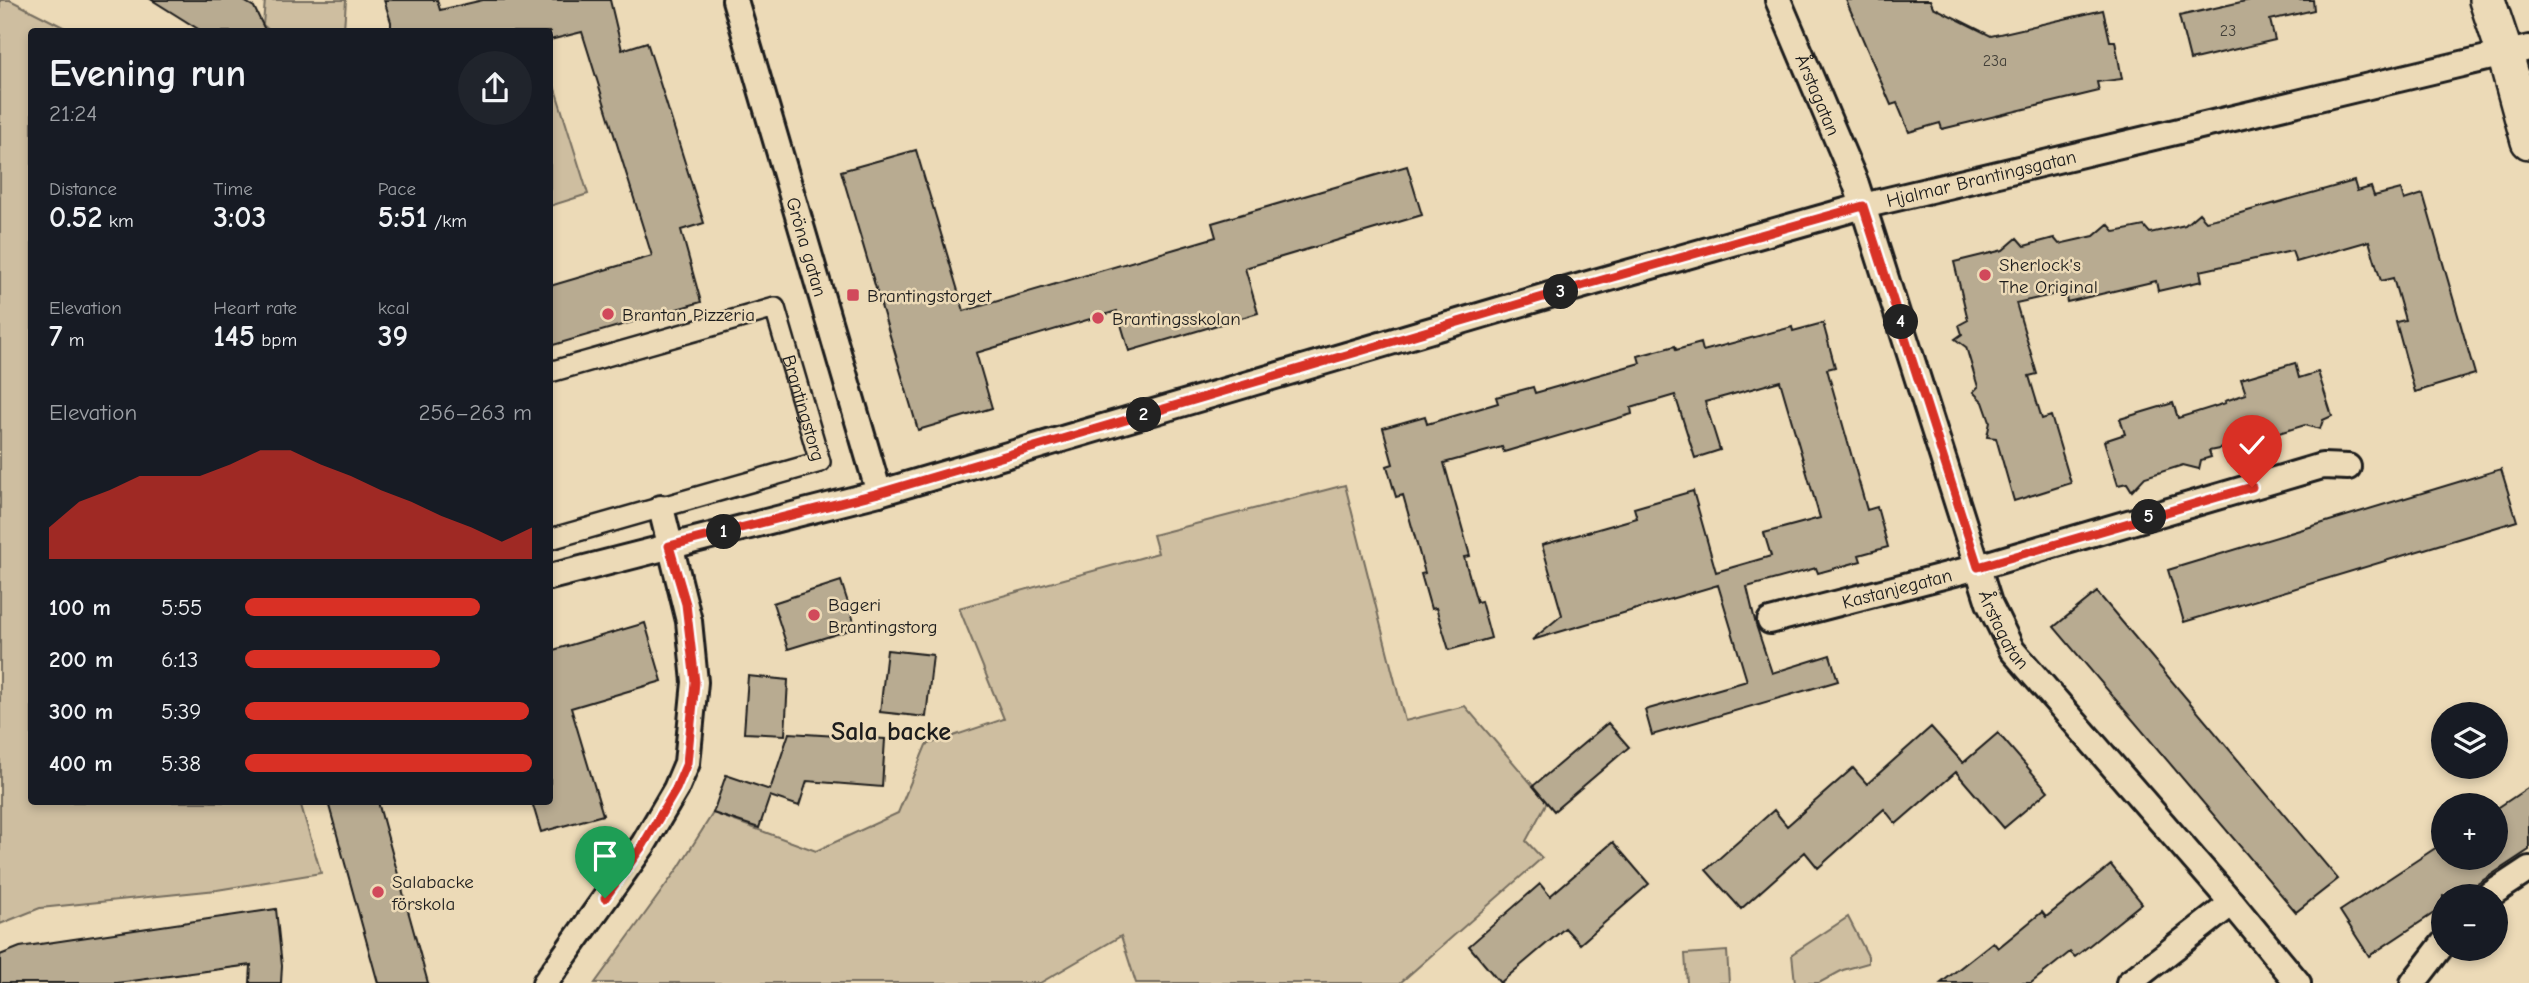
<!DOCTYPE html>
<meta charset="utf-8">
<style>
:root{--surface:#171b24;--page:#20242c;--text:#f1f3f6;--muted:#9ea1a6;--accent:#d93025}
body{margin:0;font-family:"Comic Neue",sans-serif;background:var(--page);color:var(--text);height:100vh;display:flex;flex-direction:column;font-size:26px;white-space:nowrap}
*{box-sizing:border-box;margin:0}
p{font-size:23px;color:var(--muted)}
.icon{flex:none;width:38px;height:38px;fill:none;stroke:currentColor;stroke-width:2;stroke-linecap:round;stroke-linejoin:round}
.map{position:relative;flex:1;overflow:hidden}
.panel{position:absolute;left:28px;top:28px;width:525px;height:777px;display:flex;flex-direction:column;background:var(--surface);border-radius:7px;box-shadow:0 4px 10px #0003}
.panel>*{flex:none}
.buttons{position:absolute;left:2431px;top:702px;display:grid;gap:14px}
.buttons a{display:grid;place-items:center;width:77px;height:77px;border-radius:50%;background:var(--surface);box-shadow:0 4px 10px #0003;font-size:35px}
.pin{position:absolute;display:grid;place-items:center;width:60px;height:60px;color:#fff;margin:-72px -30px;border-radius:50% 50% 50% 0;rotate:-45deg;box-shadow:0 0 7px #0007}
.pin .icon{rotate:45deg}
.km{position:absolute;width:35px;height:35px;margin:-18px;border-radius:50%;background:#222;color:#fff;font-size:19px;line-height:35px;text-align:center}
.round{display:grid;place-items:center;flex:none;width:74px;height:74px;border-radius:37px;background:var(--page)}
.overview{display:flex;align-items:center;justify-content:space-between;height:119px;padding:0 21px}
h1{font-size:38px;font-weight:700;line-height:52px}
.metrics{display:grid;grid-template-columns:repeat(3,1fr);gap:10px;height:119px;padding:7px 21px}
.metrics div{display:grid;align-content:center}
.metrics b{font-size:30px;font-weight:700}
.metrics small{font-size:19px;font-weight:400}
.metrics p{font-size:19px}
.chart{height:196px;padding:14px 21px}
.chart p{display:flex;justify-content:space-between}
.chart svg{width:100%;height:126px;margin-top:7px;fill:var(--accent);opacity:.7}
ul{padding:0 21px;list-style:none;font-size:23px}
li{display:grid;grid-template-columns:112px 84px 1fr;align-items:center;height:52px}
li i{height:18px;border-radius:9px;background:var(--accent)}
.map>svg:first-child{display:block}
.green{fill:#cebea0;stroke:#756d5e;stroke-width:2}
.building{fill:#b8ab91;stroke:#1c1c1c;stroke-width:2}
.lines{fill:none;stroke-linecap:round;stroke-linejoin:round}
.pedestrian-casing{stroke:#1c1c1c;stroke-width:24}
.minor-casing{stroke:#1c1c1c;stroke-width:30}
.secondary-casing{stroke:#1c1c1c;stroke-width:40}
.pedestrian{stroke:#ecdab7;stroke-width:19}
.minor{stroke:#ecdab7;stroke-width:24}
.secondary{stroke:#ecdab7;stroke-width:35}
.route-casing{stroke:#fff;stroke-width:14}
.route{stroke:#d93025;stroke-width:9}
.poi-dot{fill:#d1495b;stroke:#ecdab7;stroke-width:2.5}
.labels{text-anchor:middle;stroke-width:5;stroke-linejoin:round;paint-order:stroke}
.number-label{font-size:16px;fill:#434039}
.street-label{font-size:19px;fill:#1c1c1c;stroke:#ecdab7}
.poi-label{font-size:19px;fill:#1c1c1c;stroke:#ecdab7;text-anchor:start}
.district-label{font-size:26px;font-weight:bold;fill:#1c1c1c;stroke:#ecdab7}
</style>
<div class="map">
<svg width="2529" height="983" viewBox="0 0 2529 983">
<rect width="100%" height="100%" fill="#ecdab7"/>
<filter id="ink" filterUnits="userSpaceOnUse"><feTurbulence type="fractalNoise" baseFrequency=".0143" numOctaves="2"/><feDisplacementMap in="SourceGraphic" scale="14" xChannelSelector="R" yChannelSelector="G"/><feConvolveMatrix kernelMatrix="1 2 1 2 8 2 1 2 1" color-interpolation-filters="sRGB"/></filter>
<g filter="url(#ink)">
<path class="green" d="M0,0H10L71,31L32,32V802H300L321,873L217,890L40,908L0,924Z
M265,0H346L344,29L342,32L270,31L263,25Z
M551,76L588,194L550,206V77Z
M1345,485L1405,721L1465,706L1547,802L1526,841L1542,858L1400,983H1136L1121,936L1040,983H595L679,867L713,813L816,851L898,813L926,745L1004,719L959,608L1158,553L1153,535Z
M1848,917L1868,956V963L1843,970L1819,983H1795L1792,954Z
M1727,951L1729,983H1687L1685,954Z"/>
<path class="building" d="M152,0H242L254,7L266,32H203Z
M384,0H437L440,10L483,0H610L622,50L647,42L704,223L681,230L701,302L550,346V286L652,256L582,32L550,40V32H391V22Z
M1846,0H1930L1933,7L1991,36L2103,10L2110,41H2115L2122,79L2097,82L2099,91L1942,129L1940,123L1909,132L1897,103L1891,105Z
M2250,0H2313L2314,10L2270,20L2275,40L2190,60L2179,16Z
M916,150L964,311L1216,237L1212,223L1407,166L1422,215L1245,268L1258,313L1129,351L1117,311L976,353L992,408L918,430L841,171Z
M2354,181L2357,191L2371,187L2374,196L2401,189L2404,200L2423,194L2475,374L2415,392L2396,322L2405,320L2393,278L2381,281L2369,241L2296,262L2292,251L2200,271L2202,281L2158,291L2156,281L2067,302L2065,292L2016,303L2037,374L2029,376L2042,419L2051,416L2071,483L2014,501L1996,438L1987,437L1990,422L1983,402L1973,392L1978,387L1966,347L1955,339L1962,334L1959,325L1968,320L1954,262L2003,250L2017,238L2024,246L2054,238L2059,244L2094,236L2108,224L2115,232L2144,226L2150,233L2185,225L2199,213L2206,221L2237,214Z
M1823,323L1835,367L1827,369L1867,510L1877,507L1888,547L1859,555L1861,561L1818,573L1816,568L1747,587L1756,625L1772,673L1830,655L1838,681L1652,735L1645,710L1747,681L1718,585L1532,640L1562,615L1542,545L1637,518L1634,508L1693,491L1716,572L1771,556L1764,533L1820,518L1780,381L1705,402L1720,450L1695,458L1675,395L1631,408L1632,414L1504,452L1502,447L1444,463L1470,556L1464,557L1477,602L1481,601L1491,638L1449,650L1436,608L1431,609L1421,574L1425,573L1403,495L1396,497L1387,466L1393,464L1383,428L1425,416L1427,424L1498,403L1496,397L1533,387L1535,393L1640,363L1638,356L1675,346L1676,350L1701,343L1703,351L1792,327L1793,331Z
M2295,363L2299,378L2318,372L2332,416L2323,420L2320,429L2305,425L2266,437L2253,451L2249,443L2209,451L2211,457L2201,460L2199,469L2183,465L2145,477L2132,491L2127,483L2118,485L2104,441L2125,434L2120,419L2173,403L2178,418L2226,403L2225,401L2246,394L2241,379Z
M2501,469L2517,521L2184,622L2168,570Z
M841,581L856,628L788,649L773,603Z
M2097,592L2338,879L2296,912L2054,627Z
M645,623L662,681L571,708L603,815L541,832L532,802H550V651Z
M887,650L933,655L926,717L880,712Z
M748,676L788,680L785,735L744,733Z
M1608,723L1629,747L1554,811L1533,786Z
M1931,727L1963,763L1998,733L2048,791L2004,828L1956,772L1896,824L1884,809L1818,868L1805,852L1741,909L1706,870L1774,810L1787,826L1853,768L1867,784Z
M789,733L885,739L882,787L807,781L799,806L770,796L759,828L713,813L726,775L770,790Z
M2529,787V850L2459,896H2443V907L2369,956L2340,911L2443,843V858H2496V809Z
M328,802H378L428,983H378Z
M1613,842L1649,884L1580,944L1565,928L1500,983L1469,946L1540,884L1550,896Z
M2111,865L2142,903L2075,957L2070,952L2031,983H1941L1993,942L1998,948L2042,912L2046,917Z
M276,909L282,966L281,983H250L251,965L117,983H0V955L20,947Z"/>
<g class="lines">
<g class="pedestrian-casing">
<g id="pedestrian">
<path id="s1" d="M550,372L775,308L820,462L550,539"/>
</g>
</g>
<g class="minor-casing">
<g id="minor">
<path id="s2" d="M735,0L879,493"/>
<path id="s3" d="M1778,0L1856,184L1989,603L2012,650L2232,903L2298,983"/>
<path id="s4" d="M550,577L879,493L1560,292L1863,206L2529,48"/>
<path id="s5" d="M1770,621L1978,567L2322,466L2348,467"/>
<path d="M2488,896L2529,869"/>
<path d="M545,983L643,845L676,789L687,763L695,682L689,621L661,508"/>
<path d="M2129,983L2232,903"/>
<path d="M2413,983L2443,944"/>
</g>
</g>
<g class="secondary-casing">
<path id="secondary" d="M2487,0L2505,54L2529,141"/>
</g>
<use href="#pedestrian" class="pedestrian"/>
<use href="#minor" class="minor"/>
<use href="#secondary" class="secondary"/>
</g>
</g>
<g class="lines" filter="url(#ink)">
<g class="route-casing">
<path id="route" d="M605,898L643,845L676,789L687,763L695,682L686,604L669,546L879,493L1560,292L1863,206L1978,567L2252,487"/>
</g>
<use href="#route" class="route"/>
</g>
<g class="poi-dot">
<circle cx="1985" cy="275" r="7"/>
<rect x="846" y="288" width="14" height="14" rx="3.5"/>
<circle cx="608" cy="314" r="7"/>
<circle cx="1098" cy="318" r="7"/>
<circle cx="814" cy="615" r="7"/>
<circle cx="378" cy="892" r="7"/>
</g>
<g class="labels">
<g class="number-label">
<text x="2228" y="36">23</text>
<text x="1995" y="66">23a</text>
</g>
<g class="street-label">
<text dy="7" stroke="none"><textPath href="#s3" startOffset="103">Årstagatan</textPath></text>
<text dy="7" stroke="none"><textPath href="#s4" startOffset="1486">Hjalmar Brantingsgatan</textPath></text>
<text dy="7" stroke="none"><textPath href="#s2" startOffset="257">Gröna gatan</textPath></text>
<text dy="7" stroke="none"><textPath href="#s1" startOffset="338">Brantingstorg</textPath></text>
<text dy="7" stroke="none"><textPath href="#s5" startOffset="131">Kastanjegatan</textPath></text>
<text dy="7" stroke="none"><textPath href="#s3" startOffset="670">Årstagatan</textPath></text>
</g>
<g class="poi-label">
<text x="1999" y="271">Sherlock's<tspan x="1999" dy="22">The Original</tspan></text>
<text x="867" y="302">Brantingstorget</text>
<text x="622" y="321">Brantan Pizzeria</text>
<text x="1112" y="325">Brantingsskolan</text>
<text x="828" y="611">Bageri<tspan x="828" dy="22">Brantingstorg</tspan></text>
<text x="392" y="888">Salabacke<tspan x="392" dy="22">förskola</tspan></text>
</g>
<g class="district-label">
<text x="891" y="740">Sala backe</text>
</g>
</g>
</svg>
<div class="buttons">
<a><svg class="icon" aria-label="layers" viewBox="0 0 24 24"><path d="M12 4l9 5-9 5-9-5zM3 14l9 5 9-5"/></svg></a>
<a>+</a>
<a>−</a>
</div>
<div class="pin" style="left:605px;top:898px;background:#1e9e55"><svg class="icon" aria-label="arrive" viewBox="0 0 24 24"><path d="M6 21V4h12l-3 4 3 4H6"/></svg></div>
<div class="pin" style="left:2252px;top:487px;background:#d93025"><svg class="icon" aria-label="check" viewBox="0 0 24 24"><path d="M5 12l5 5 9-10"/></svg></div>
<b class="km" style="left:724px;top:532px">1</b>
<b class="km" style="left:1144px;top:415px">2</b>
<b class="km" style="left:1561px;top:292px">3</b>
<b class="km" style="left:1901px;top:322px">4</b>
<b class="km" style="left:2149px;top:517px">5</b>
<section class="panel">
<div class="overview"><div><h1>Evening run</h1><p>21:24</p></div><a class="round"><svg class="icon" aria-label="share" viewBox="0 0 24 24"><path d="M12 15V3M7 8l5-5 5 5M5 13v7h14v-7"/></svg></a></div>
<div class="metrics">
<div><p>Distance</p><b>0.52<small> km</small></b></div>
<div><p>Time</p><b>3:03</b></div>
<div><p>Pace</p><b>5:51<small> /km</small></b></div>
</div>
<div class="metrics">
<div><p>Elevation</p><b>7<small> m</small></b></div>
<div><p>Heart rate</p><b>145<small> bpm</small></b></div>
<div><p>kcal</p><b>39</b></div>
</div>
<div class="chart"><p><span>Elevation</span>256–263 m</p>
<svg viewBox="0 0 160 44" preserveAspectRatio="none"><path d="M0 44V33L10 24L20 20L30 15L40 15L50 15L60 11L70 6L80 6L90 11L100 15L110 20L120 24L130 29L140 33L150 38L160 33V44z"/></svg>
</div>
<ul>
<li><b>100 m</b>5:55<i style="width:82%"></i></li>
<li><b>200 m</b>6:13<i style="width:68%"></i></li>
<li><b>300 m</b>5:39<i style="width:99%"></i></li>
<li><b>400 m</b>5:38<i style="width:100%"></i></li>
</ul>
</section>
</div>
